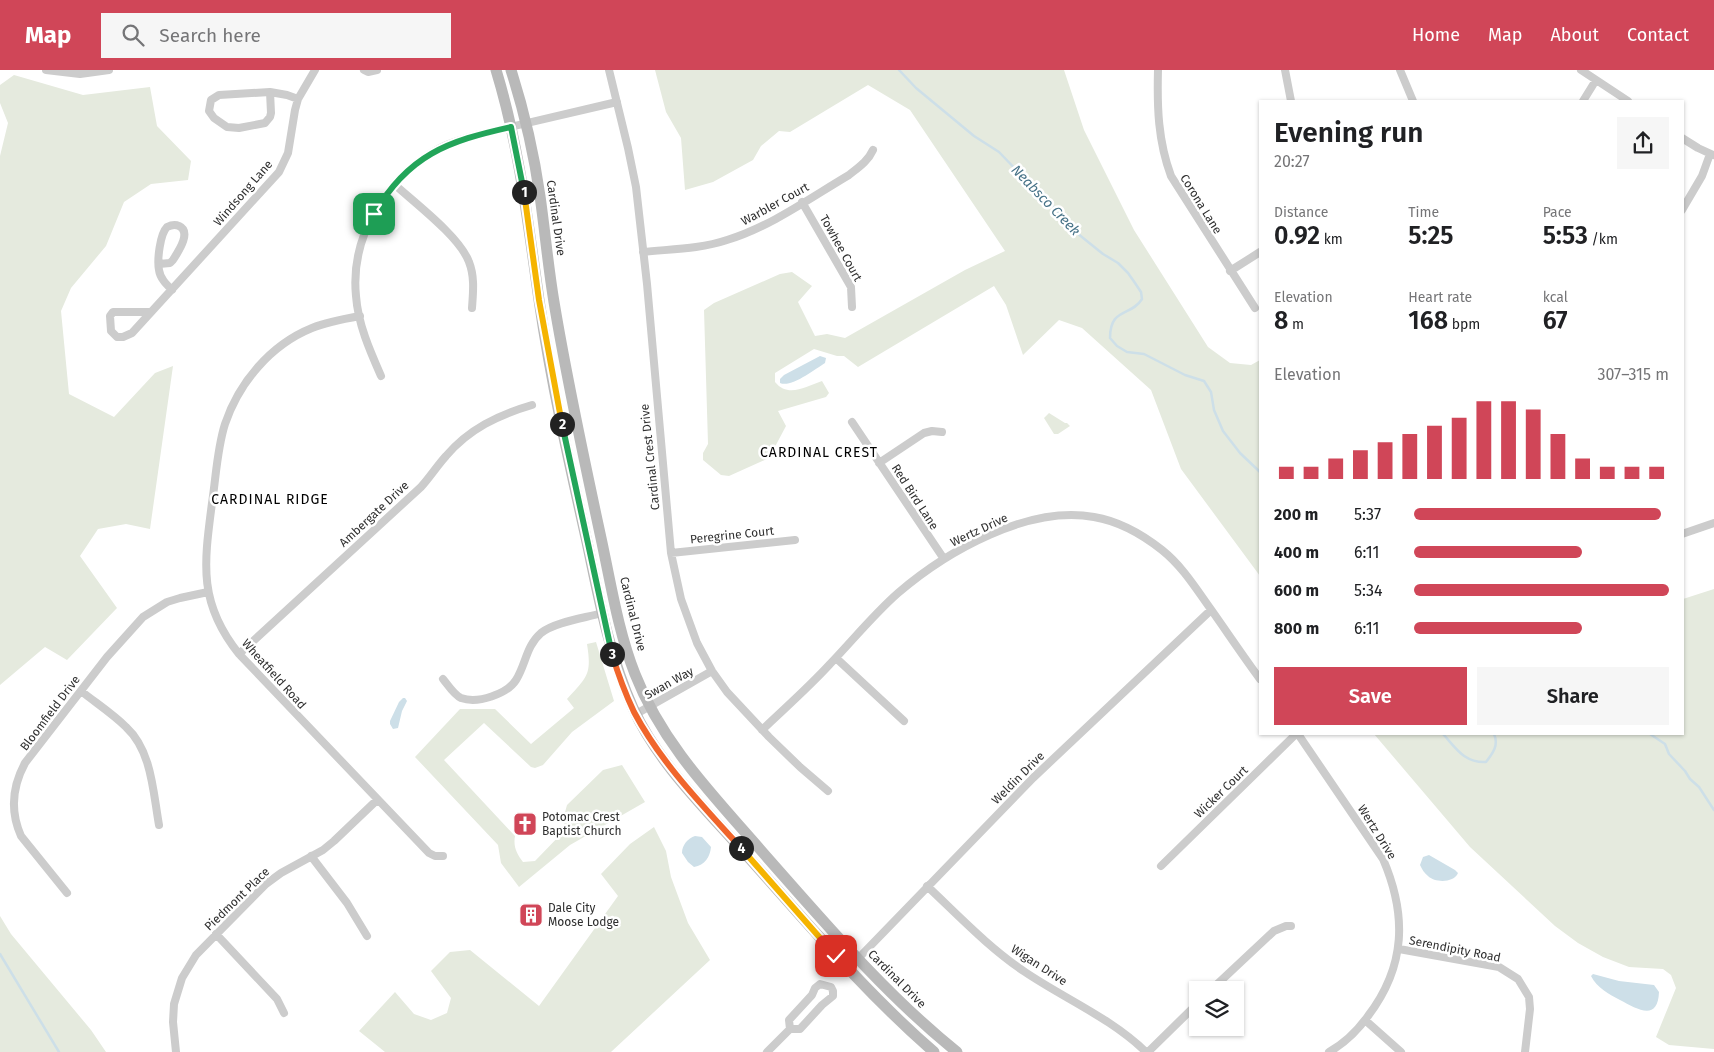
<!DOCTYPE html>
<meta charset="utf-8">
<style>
:root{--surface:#fff;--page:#f6f6f6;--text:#202124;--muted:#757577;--accent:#d04658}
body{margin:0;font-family:"Fira Sans",sans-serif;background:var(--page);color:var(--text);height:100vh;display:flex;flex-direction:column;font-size:19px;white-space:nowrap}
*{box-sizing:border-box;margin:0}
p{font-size:16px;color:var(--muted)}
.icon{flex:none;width:28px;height:28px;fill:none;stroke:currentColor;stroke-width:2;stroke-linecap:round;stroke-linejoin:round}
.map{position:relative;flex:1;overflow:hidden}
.sheet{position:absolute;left:1259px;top:30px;width:425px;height:635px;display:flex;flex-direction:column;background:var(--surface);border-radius:0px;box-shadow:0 1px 4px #0004}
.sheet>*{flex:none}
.buttons{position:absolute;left:1189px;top:911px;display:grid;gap:10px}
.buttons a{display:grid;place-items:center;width:55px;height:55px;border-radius:0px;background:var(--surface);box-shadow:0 1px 4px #0004;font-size:25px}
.pin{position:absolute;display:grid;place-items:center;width:42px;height:42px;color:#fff;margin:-21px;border-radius:10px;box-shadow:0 2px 8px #0006}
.km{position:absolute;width:25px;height:25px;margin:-12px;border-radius:50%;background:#222;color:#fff;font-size:14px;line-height:25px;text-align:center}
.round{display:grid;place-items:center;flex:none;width:52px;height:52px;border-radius:0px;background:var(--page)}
.head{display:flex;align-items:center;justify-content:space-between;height:85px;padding:0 15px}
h1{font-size:28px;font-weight:600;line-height:38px}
.stats{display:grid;grid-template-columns:repeat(3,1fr);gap:8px;height:85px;padding:5px 15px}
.stats div{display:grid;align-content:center}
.stats b{font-size:25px;font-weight:600}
.stats small{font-size:14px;font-weight:400}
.stats p{font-size:14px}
.chart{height:140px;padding:10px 15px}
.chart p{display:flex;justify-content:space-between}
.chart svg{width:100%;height:90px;margin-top:5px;stroke:var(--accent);stroke-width:6}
.primary-button{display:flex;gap:10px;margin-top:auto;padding:10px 15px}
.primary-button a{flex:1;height:58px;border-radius:0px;background:var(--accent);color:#fff;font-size:20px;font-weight:600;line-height:58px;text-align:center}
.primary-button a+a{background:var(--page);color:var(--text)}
ul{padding:0 15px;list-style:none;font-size:16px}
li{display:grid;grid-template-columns:80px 60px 1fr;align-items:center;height:38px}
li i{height:12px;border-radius:6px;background:var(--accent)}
header{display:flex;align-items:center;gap:30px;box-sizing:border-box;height:70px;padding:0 25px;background:var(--accent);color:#fff}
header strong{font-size:24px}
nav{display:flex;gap:28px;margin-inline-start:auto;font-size:18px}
.search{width:350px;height:45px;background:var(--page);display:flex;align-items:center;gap:12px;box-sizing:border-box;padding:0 18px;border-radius:0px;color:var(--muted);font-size:19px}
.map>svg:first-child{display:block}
.green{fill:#e5eade}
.water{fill:#cddfe8}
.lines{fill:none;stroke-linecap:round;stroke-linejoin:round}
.stream{stroke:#cddfe8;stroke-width:2.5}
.minor{stroke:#ccc;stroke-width:8}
.secondary{stroke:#b9b9b9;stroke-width:11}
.split-1-casing{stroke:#fff;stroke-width:10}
.split-2-casing{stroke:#fff;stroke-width:10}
.split-3-casing{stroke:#fff;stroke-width:10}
.split-4-casing{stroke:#fff;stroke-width:10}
.split-5-casing{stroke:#fff;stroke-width:10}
.split-1{stroke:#22a559;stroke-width:6}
.split-2{stroke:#f5b400;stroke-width:6}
.split-3{stroke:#22a559;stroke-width:6}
.split-4{stroke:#f0652b;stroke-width:6}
.split-5{stroke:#f5b400;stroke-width:6}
.labels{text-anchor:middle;stroke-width:5;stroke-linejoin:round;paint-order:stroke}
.street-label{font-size:12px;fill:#2f2f2f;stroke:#fff}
.poi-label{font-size:12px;fill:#2f2f2f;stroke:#fff;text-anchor:start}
.water-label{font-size:14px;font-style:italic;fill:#467287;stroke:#fff}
.neighbourhood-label{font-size:14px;letter-spacing:1px;fill:#000;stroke:#fff}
</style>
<header>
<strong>Map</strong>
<div class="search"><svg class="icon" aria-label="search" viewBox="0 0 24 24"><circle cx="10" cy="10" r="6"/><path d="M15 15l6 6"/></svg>Search here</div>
<nav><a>Home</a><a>Map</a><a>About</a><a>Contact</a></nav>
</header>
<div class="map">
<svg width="1714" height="982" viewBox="0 0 1714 982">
<rect width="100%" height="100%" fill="#fff"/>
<path class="green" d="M655,0H1064L1084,60L1134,160L1208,277L1230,293L1251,295L1260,290V506L1181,399L1151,320L1082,258L1059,250L1023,285L1006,235L994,216L858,297L844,286H837L814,279L775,303V312C788,328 805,317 822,311L829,323L826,327L778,341L786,356L769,388L729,406L721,405L703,390V383L708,374L704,240L714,233L780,204L792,202L812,216L798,232L815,266L827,264L845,268L965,200L1005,181L910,40L868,15L790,62L779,61L761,76L753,90L713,112L685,120L681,68L666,42Z
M14,5L83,25L150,17L157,56L191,91L188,110L151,114L124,132L106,176L71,218L61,241L69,324L114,347L155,303L173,296L150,459L126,454L98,459L80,486L117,538L67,590L45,577L0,615V86L8,53L0,33V15Z
M1049,343L1065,353H1067L1070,356L1058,364H1054L1044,348Z
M1714,519V979L1669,975L1656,967L1676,918L1671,905L1663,899L1629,897L1603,887L1578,873L1555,856L1470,777L1374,664H1682L1683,529Z
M596,572L614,631L572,662L543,695L535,698L531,697L484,653L444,690L515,766C513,777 517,784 523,792L535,791L564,761V746L567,735L603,700L622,695L645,732L570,775L519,817L501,793L498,775L415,687L460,639H495L531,674L574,638L567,629C587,607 592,605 587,574Z
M654,757L666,781L671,807L688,853L710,890L611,982H385L359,961L395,922L414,944L431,950L447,943L451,928L431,901L450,882L470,880L539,936L618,826L601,804L630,774Z
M0,846L11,864L91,960L106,982H0Z"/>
<path class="water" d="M820,286L826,288L825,293C814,300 791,318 780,313V309L784,305Z
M403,628H405L407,631L402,641L398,658L393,659L390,654V651L399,632Z
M695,766L702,767L711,777C710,787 705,795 694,797L688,792L682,783C682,775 688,768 695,766Z
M1429,785L1455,800L1458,803C1454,813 1435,813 1428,806C1424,803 1422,799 1420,795L1423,787Z
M1593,904L1619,911L1654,915L1659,922C1658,952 1637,939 1620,930C1609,924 1597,918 1591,906Z"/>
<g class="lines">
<path class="stream" d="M899,0L916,18L974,66L999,82L1024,108L1044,124L1067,155L1103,184L1118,193L1128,203L1135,213L1141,222L1142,229C1131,247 1110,237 1110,268L1117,276L1127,282L1144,284L1185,305L1204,311L1211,322L1214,340L1223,361L1240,383L1260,402
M1443,664C1456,678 1464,693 1486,692C1493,683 1499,675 1494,664
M1650,664L1665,674L1669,684L1685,701L1690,709L1699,717L1714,740
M0,884L59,982"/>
<path class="minor" d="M46,0L80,4L109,0
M364,0L368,2L377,0
M609,0L628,78L636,117L647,214L671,483L681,529L697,573L712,601L727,622L769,667L800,697L828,721
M1158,0C1157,37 1158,71 1171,106L1255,238
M1285,0L1291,31
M1400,0L1413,31
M1581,0L1628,31
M270,22L271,43L270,47L265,53L239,58L227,57L214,48L209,41L211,30L219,25L270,22L287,25L298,29
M1583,31L1596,10
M1682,68L1698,78L1713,85
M394,114C415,133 460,167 469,192C475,207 473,223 472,238
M802,132L851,217L852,237
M1682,140L1702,106L1710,84
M643,182C671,179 700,179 727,170C770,157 810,128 849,105C859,97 868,91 873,80
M159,194L170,193L173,190C178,182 192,162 179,156C175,154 171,155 167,157C160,164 157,190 159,200C160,208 166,214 172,220
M1230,201L1260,182
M151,242H113L110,246L111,261L117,267H123L132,263L279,102L288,83L295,40L298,29L315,0
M360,246C343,249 327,252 312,258C270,275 239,313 225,354C217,379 216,407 212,433C204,494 198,533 239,584L429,783L435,786H443
M381,306C370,281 358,254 356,226C350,166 387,106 440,78C451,72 464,69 476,65L617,32
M852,352L944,489
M879,393L924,363L932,361L942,362
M1682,464L1714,453
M671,483L795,470
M239,584L421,417C430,407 437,396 446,386C469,359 498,345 532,335
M836,588L904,651
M443,609C448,615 454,625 461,628C478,634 507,624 516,610C526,594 526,576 541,563C555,552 585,548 602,543
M81,621C96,633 113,644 126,657C152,681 153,722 159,755
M636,644L712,601
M762,660C785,638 809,617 830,594C853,570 874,544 898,523C947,481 1028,435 1094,447C1118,451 1143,465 1162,480C1182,496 1195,517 1210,538C1227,562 1243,586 1260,609
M1298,664L1383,789C1407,845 1406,896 1368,946C1358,960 1345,973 1329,982
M311,786L347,833L367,866
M1161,796L1296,664
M927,816C959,846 989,878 1025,902C1065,929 1111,948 1146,982
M67,823L21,766C10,741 12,717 25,693L107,587L143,547L167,532L180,528L208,522
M216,864L277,929L284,943
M1399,879L1499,897L1518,909L1529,927L1530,939L1525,982
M848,899L1033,708L1211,540
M1211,920L1274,861L1286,856H1291
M1365,950L1401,982
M176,982L173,952L174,934L182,908L196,885L266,814L281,803L323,780L334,771L377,730
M767,982L790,959H800L822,935L833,926V921L831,917L820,914L815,918L812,925L789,950L790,959
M1148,982L1198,933"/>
<path class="secondary" d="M496,0C519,75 528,153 539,230C551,312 569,392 587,472C599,528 609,585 633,638C658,694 709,742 749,788C809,855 866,923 934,982
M511,0C524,41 534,84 540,126C545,161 548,196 554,232C567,311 584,389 601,468C611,514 618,561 635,604C663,676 716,728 765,785C826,854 885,924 957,982"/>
</g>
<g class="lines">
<g class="split-1-casing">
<path id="split-1" d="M374,144C408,85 448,71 511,57L524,122"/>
</g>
<g class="split-2-casing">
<path id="split-2" d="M524,122L539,230L562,354"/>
</g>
<g class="split-3-casing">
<path id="split-3" d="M562,354L612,584"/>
</g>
<g class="split-4-casing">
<path id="split-4" d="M612,584C618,604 625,623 634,642C661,693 703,736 741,778"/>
</g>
<g class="split-5-casing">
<path id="split-5" d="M741,778L836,886"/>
</g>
<use href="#split-1" class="split-1"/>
<use href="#split-2" class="split-2"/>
<use href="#split-3" class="split-3"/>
<use href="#split-4" class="split-4"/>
<use href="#split-5" class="split-5"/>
</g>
<defs>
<g id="church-square" transform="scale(1.25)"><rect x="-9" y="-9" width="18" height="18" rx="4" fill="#d04658" stroke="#fff"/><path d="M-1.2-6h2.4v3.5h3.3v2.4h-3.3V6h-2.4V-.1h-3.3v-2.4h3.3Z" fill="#fff"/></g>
<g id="building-square" transform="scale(1.25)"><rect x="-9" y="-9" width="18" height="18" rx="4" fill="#d04658" stroke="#fff"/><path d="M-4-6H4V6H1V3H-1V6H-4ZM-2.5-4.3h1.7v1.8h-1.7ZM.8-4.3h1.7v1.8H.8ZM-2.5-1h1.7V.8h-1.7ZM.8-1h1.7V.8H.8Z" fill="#fff"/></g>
</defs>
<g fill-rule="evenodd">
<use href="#church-square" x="525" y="754"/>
<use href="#building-square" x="531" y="845"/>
</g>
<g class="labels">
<g class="street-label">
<text transform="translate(243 123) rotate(-49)" y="4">Windsong Lane</text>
<text transform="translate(775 134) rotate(-29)" y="4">Warbler Court</text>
<text transform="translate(1201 134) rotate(58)" y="4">Corona Lane</text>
<text transform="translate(556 148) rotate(82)" y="4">Cardinal Drive</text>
<text transform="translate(841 178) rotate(61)" y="4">Towhee Court</text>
<text transform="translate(650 387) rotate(-96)" y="4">Cardinal Crest Drive</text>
<text transform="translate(915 427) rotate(57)" y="4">Red Bird Lane</text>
<text transform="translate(374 444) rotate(-43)" y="4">Ambergate Drive</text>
<text transform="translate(979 460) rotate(-25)" y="4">Wertz Drive</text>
<text transform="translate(732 465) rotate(-6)" y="4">Peregrine Court</text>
<text transform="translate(633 544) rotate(76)" y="4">Cardinal Drive</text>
<text transform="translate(274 604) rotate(48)" y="4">Wheatfield Road</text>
<text transform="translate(669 613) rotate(-29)" y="4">Swan Way</text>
<text transform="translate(50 643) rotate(-53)" y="4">Bloomfield Drive</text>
<text transform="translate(1018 708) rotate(-45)" y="4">Weldin Drive</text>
<text transform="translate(1221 722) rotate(-44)" y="4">Wicker Court</text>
<text transform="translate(1377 762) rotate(58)" y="4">Wertz Drive</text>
<text transform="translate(237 829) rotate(-44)" y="4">Piedmont Place</text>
<text transform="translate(1455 879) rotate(11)" y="4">Serendipity Road</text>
<text transform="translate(1039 895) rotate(33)" y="4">Wigan Drive</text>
<text transform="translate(897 909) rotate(45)" y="4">Cardinal Drive</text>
</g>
<g class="poi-label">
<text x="542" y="751">Potomac Crest<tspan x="542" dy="14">Baptist Church</tspan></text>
<text x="548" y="842">Dale City<tspan x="548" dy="14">Moose Lodge</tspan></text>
</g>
<g class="water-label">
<text transform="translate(1046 130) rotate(46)" y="5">Neabsco Creek</text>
</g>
<g class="neighbourhood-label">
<text x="819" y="387">CARDINAL CREST</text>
<text x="270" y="434">CARDINAL RIDGE</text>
</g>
</g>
</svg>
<div class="buttons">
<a><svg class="icon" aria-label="layers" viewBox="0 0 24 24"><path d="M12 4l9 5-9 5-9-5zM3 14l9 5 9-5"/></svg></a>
</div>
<div class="pin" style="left:374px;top:144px;background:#1e9e55"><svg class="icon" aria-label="arrive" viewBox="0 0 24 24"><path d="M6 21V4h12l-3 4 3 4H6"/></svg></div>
<div class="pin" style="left:836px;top:886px;background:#d93025"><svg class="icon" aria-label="check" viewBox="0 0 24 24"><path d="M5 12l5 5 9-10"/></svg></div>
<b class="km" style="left:524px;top:122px">1</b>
<b class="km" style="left:562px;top:354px">2</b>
<b class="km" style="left:612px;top:584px">3</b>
<b class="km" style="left:741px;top:778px">4</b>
<section class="sheet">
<div class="head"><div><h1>Evening run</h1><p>20:27</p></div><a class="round"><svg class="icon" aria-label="share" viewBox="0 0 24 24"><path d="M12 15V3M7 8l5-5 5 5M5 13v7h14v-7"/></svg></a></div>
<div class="stats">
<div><p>Distance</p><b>0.92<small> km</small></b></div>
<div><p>Time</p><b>5:25</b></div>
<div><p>Pace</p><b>5:53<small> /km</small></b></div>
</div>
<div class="stats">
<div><p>Elevation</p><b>8<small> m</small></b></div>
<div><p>Heart rate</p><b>168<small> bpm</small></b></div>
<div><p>kcal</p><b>67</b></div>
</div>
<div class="chart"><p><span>Elevation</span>307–315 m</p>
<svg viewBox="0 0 160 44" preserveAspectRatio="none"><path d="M5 44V38M15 44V38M25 44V34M35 44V30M45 44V26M55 44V22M65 44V18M75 44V14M85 44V6M95 44V6M105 44V10M115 44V22M125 44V34M135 44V38M145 44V38M155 44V38"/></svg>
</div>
<ul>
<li><b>200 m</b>5:37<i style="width:97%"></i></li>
<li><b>400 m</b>6:11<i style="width:66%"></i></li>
<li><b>600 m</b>5:34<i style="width:100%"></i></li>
<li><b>800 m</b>6:11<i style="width:66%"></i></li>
</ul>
<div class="primary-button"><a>Save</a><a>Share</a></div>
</section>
</div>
